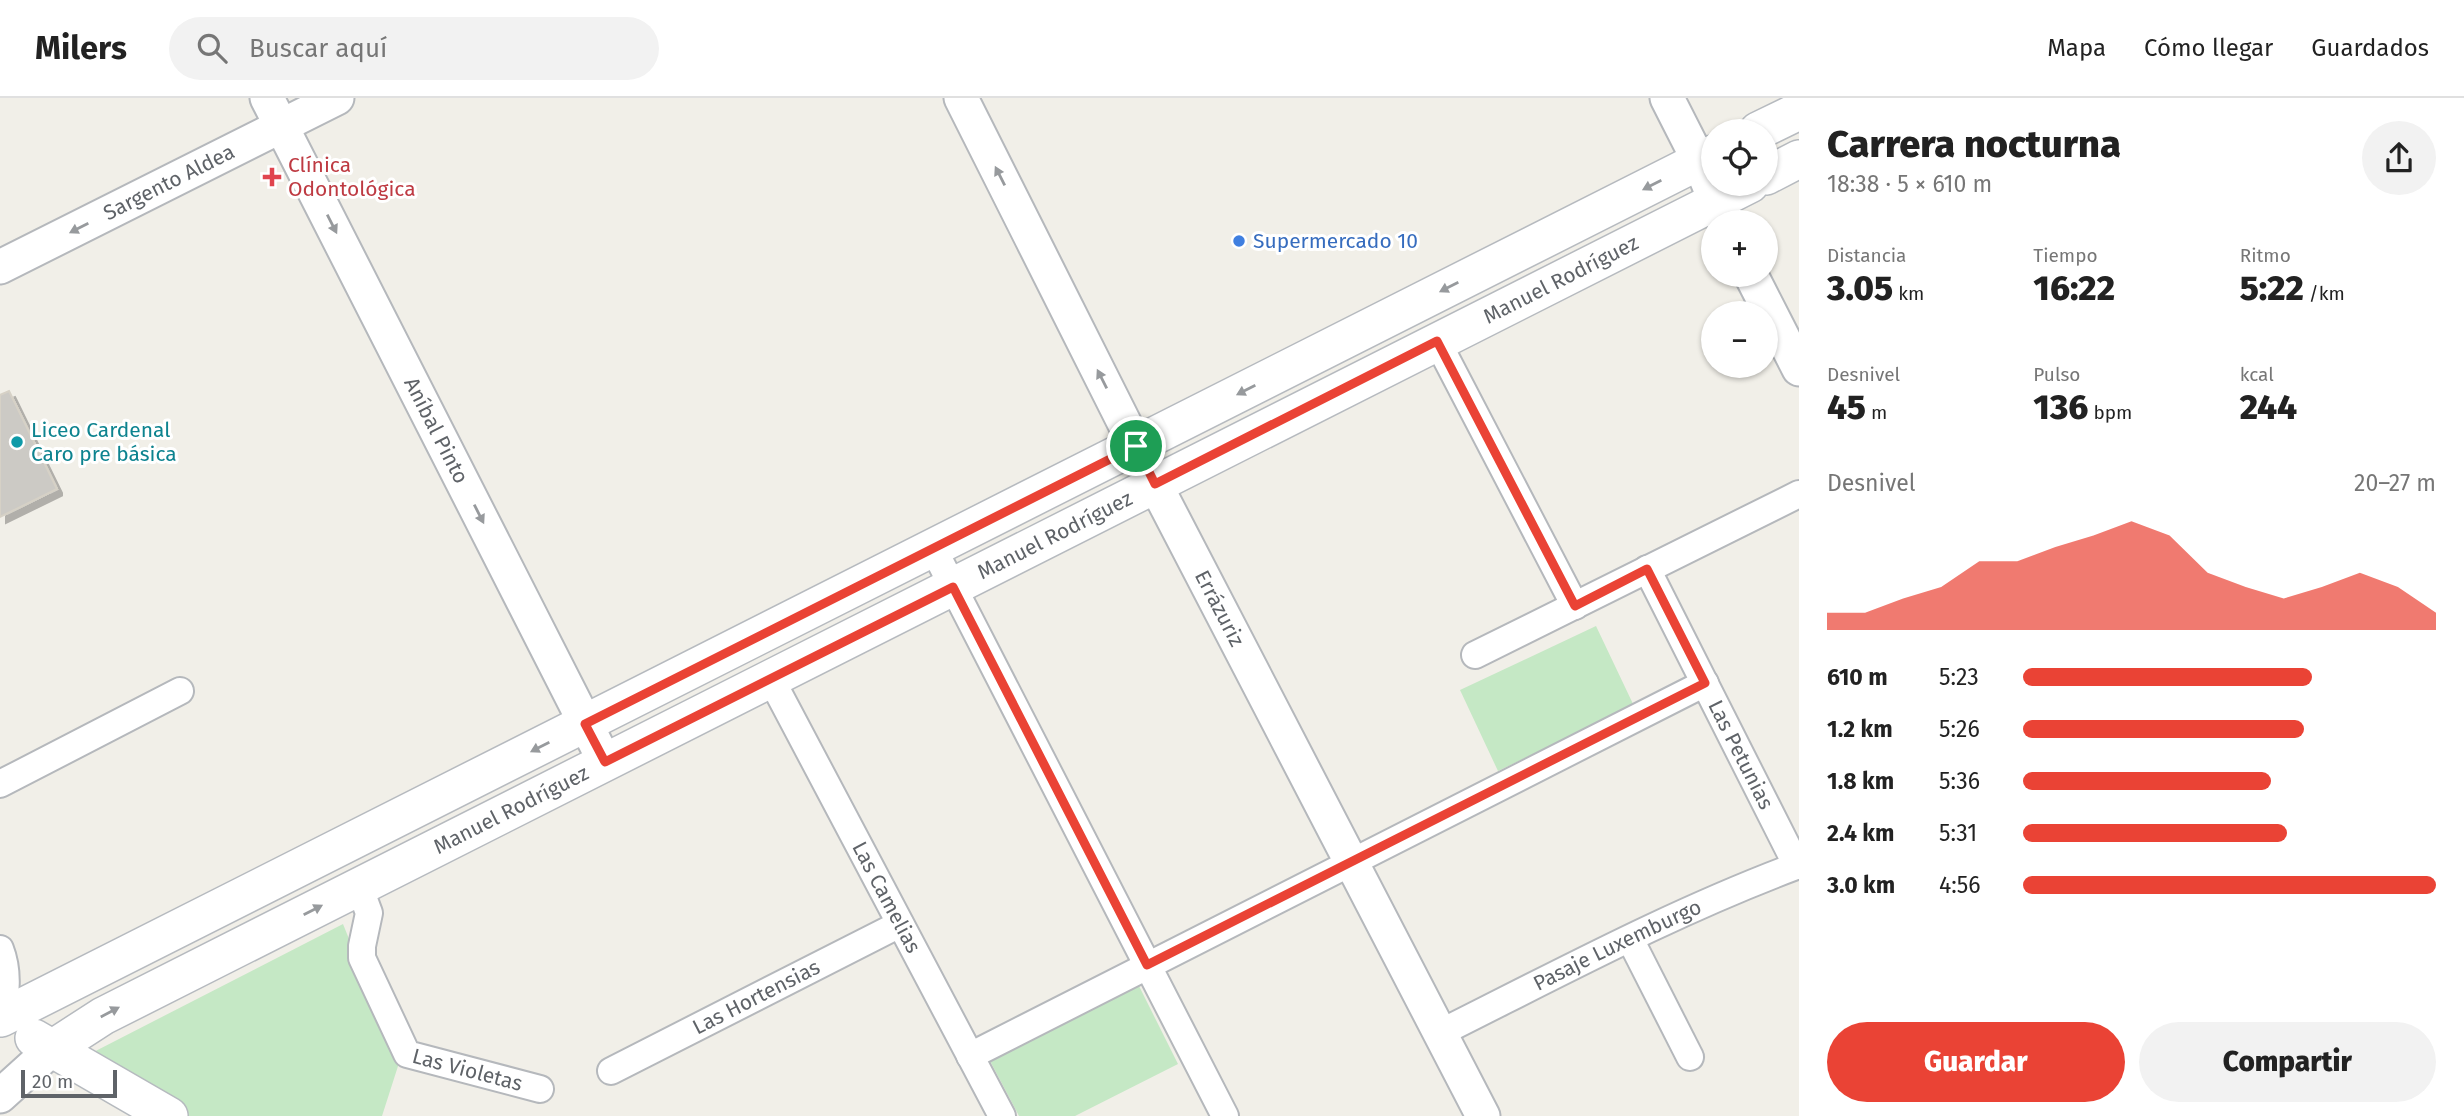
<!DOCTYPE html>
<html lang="es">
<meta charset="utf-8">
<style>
:root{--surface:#fff;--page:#f2f2f2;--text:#222;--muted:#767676;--line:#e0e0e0;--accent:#ea4335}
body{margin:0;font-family:"Fira Sans",sans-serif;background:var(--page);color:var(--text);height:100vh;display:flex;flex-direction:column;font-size:26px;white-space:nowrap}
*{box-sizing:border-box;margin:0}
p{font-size:23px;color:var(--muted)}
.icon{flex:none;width:38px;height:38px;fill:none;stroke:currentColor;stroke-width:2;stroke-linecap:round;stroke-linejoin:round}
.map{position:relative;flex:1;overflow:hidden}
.sheet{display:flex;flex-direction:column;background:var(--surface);width:665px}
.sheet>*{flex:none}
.controls{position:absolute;left:1701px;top:21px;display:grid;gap:14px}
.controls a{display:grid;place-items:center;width:77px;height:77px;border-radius:50%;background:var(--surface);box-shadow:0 2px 5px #0004;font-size:35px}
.scale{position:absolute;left:21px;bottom:18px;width:96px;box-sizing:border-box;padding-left:7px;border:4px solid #5f6368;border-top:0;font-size:19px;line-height:24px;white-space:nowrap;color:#5f6368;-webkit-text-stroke:5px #fff;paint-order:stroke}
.pin{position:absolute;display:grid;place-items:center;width:60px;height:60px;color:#fff;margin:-30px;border:4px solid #fff;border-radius:50%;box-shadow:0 2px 7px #0007}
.round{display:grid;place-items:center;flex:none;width:74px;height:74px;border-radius:37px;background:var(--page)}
.overview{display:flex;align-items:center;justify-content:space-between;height:119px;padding:0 28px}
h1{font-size:38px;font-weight:800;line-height:52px}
.metrics{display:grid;grid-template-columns:repeat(3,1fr);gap:10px;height:119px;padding:7px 28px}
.metrics div{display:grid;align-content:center}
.metrics b{font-size:35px;font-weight:800}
.metrics small{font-size:19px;font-weight:400}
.metrics p{font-size:19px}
.chart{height:196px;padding:14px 28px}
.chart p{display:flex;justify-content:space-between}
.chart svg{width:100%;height:126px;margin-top:7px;fill:var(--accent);opacity:.7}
.button{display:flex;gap:14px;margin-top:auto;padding:14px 28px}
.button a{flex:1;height:80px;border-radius:42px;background:var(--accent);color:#fff;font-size:28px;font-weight:800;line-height:80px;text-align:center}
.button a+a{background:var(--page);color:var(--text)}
ul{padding:0 28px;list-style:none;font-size:23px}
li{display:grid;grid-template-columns:112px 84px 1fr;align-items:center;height:52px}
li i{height:18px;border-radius:9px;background:var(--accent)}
header{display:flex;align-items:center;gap:42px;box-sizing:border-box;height:98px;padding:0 35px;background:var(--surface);border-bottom:2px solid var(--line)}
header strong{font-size:33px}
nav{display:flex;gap:38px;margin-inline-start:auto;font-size:24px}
.search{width:490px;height:63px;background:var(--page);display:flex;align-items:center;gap:18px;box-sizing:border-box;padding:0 24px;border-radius:38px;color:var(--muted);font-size:26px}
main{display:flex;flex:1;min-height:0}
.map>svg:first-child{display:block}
.green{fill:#c5e8c5}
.building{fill:#cccac5;stroke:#d6d1c6;stroke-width:2;filter:url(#shadow)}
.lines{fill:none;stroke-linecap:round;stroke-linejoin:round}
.minor-casing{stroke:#b5b8bc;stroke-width:30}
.tertiary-casing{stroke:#b5b8bc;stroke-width:37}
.secondary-casing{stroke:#b6babf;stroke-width:40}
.minor{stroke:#fff;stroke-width:26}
.tertiary{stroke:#fff;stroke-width:33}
.secondary{stroke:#fff;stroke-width:37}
.oneway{fill:#979a9d}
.route-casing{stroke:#fff;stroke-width:14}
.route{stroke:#ea4335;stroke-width:9}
.health-dot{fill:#e0444e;stroke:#fff;stroke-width:2.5}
.shop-dot{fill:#3f7fe0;stroke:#fff;stroke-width:2.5}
.culture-dot{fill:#0f9aa8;stroke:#fff;stroke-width:2.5}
.labels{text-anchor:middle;stroke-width:6;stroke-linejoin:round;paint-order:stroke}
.health-label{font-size:21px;fill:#be3a42;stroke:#fff;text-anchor:start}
.street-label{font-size:21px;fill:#5f6368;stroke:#fff}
.shop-label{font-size:21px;fill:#366cbe;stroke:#fff;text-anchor:start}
.culture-label{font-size:21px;fill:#0d838f;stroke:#fff;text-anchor:start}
</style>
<header>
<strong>Milers</strong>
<div class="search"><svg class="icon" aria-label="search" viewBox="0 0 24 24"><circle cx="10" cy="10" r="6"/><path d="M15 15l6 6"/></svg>Buscar aquí</div>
<nav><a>Mapa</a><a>Cómo llegar</a><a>Guardados</a></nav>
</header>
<main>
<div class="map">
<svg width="1799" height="1018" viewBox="0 0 1799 1018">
<defs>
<filter id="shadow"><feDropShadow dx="6" dy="6" stdDeviation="0" flood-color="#0004"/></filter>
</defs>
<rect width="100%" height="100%" fill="#f1efe8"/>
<path class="green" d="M1596,528L1634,608L1498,673L1460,592Z
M343,826L399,965L382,1018H178L80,961Z
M1139,888L1178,966L1075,1018H1019L989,961Z"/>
<path class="building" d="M9,293L57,391L0,419V297Z"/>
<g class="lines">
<g class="minor-casing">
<g id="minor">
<path d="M1437,243L1575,508"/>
<path d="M933,450L1225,1018"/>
<path id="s1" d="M1647,471L1797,768"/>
<path d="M1475,557L1799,396"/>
<path id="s2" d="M771,581L1002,1018"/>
<path d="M0,686L180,593"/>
<path id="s3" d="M359,788L369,815L362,848V860L407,956L540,991"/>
<path d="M1630,841L1690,959"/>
<path d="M0,851C9,874 6,897 1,920"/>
<path id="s4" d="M1440,935C1558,876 1675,813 1799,767"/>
<path d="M970,958L1705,585"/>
<path id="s5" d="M611,973L900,826"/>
</g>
</g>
<g class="tertiary-casing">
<g id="tertiary">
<path id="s6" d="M267,0L605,664"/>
<path id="s7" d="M961,0L1155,386L1483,1018"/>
<path d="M1667,0L1699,63L1724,124"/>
<path id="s8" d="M0,169L337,0"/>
<path d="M1751,177L1799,271"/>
<path d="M0,998L52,951"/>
</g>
</g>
<g class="secondary-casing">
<g id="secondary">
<path d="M1758,33L1799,13"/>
<path d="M1766,78L1799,61"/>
<path d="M1,920L1713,56"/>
<path d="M34,940L169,1018"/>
<path id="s9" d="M52,951L103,918L1750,86"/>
</g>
</g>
<use href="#minor" class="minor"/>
<use href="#tertiary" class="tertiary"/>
<use href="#secondary" class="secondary"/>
</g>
<defs><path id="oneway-solid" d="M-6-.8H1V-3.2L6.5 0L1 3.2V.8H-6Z" transform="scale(1.75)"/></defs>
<g class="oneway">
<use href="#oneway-solid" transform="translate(1000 78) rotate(-117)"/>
<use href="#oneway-solid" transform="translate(1652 87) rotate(153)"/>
<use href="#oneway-solid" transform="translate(332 126) rotate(63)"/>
<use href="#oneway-solid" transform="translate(79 130) rotate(153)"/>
<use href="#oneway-solid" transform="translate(1449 189) rotate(153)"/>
<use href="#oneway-solid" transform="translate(1102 281) rotate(-117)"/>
<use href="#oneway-solid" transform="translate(1246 292) rotate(153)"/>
<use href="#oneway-solid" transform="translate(479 416) rotate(63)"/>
<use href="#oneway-solid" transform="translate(540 649) rotate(153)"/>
<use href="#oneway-solid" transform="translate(313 812) rotate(-27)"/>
<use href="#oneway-solid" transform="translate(110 914) rotate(-28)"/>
</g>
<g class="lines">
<g class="route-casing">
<path id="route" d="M1437,243L1575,508L1647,471L1705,585L1147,867L953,489L605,664L585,626L1136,348L1155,386Z"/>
</g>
<use href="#route" class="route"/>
</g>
<path class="health-dot" d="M268.5 68.5h7v7h7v7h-7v7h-7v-7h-7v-7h7z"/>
<circle class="shop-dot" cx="1239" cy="143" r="7"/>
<circle class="culture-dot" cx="17" cy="344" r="7"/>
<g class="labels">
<g class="health-label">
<text x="288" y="74">Clínica<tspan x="288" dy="24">Odontológica</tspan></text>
</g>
<g class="street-label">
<text dy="7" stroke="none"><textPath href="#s8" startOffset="189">Sargento Aldea</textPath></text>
<text dy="7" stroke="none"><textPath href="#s9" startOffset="1694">Manuel Rodríguez</textPath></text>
<text dy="7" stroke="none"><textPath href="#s6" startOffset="373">Aníbal Pinto</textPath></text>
<text dy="7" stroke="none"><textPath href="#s9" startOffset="1127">Manuel Rodríguez</textPath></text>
<text dy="7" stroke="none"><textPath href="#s7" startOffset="572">Errázuriz</textPath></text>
<text dy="7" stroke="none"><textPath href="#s1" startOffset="208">Las Petunias</textPath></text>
<text dy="7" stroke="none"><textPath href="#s9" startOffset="518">Manuel Rodríguez</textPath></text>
<text dy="7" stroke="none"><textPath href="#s2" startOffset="247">Las Camelias</textPath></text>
<text dy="7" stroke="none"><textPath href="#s4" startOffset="198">Pasaje Luxemburgo</textPath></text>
<text dy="7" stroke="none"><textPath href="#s5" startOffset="163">Las Hortensias</textPath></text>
<text dy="7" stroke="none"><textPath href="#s3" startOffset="243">Las Violetas</textPath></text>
</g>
<g class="shop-label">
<text x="1253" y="150">Supermercado 10</text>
</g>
<g class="culture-label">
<text x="31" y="339">Liceo Cardenal<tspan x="31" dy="24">Caro pre básica</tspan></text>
</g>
</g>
</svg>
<div class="controls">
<a><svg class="icon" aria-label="locate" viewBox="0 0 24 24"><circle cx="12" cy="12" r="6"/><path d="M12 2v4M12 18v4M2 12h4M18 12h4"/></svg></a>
<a>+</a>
<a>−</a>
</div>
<div class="scale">20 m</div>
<div class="pin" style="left:1136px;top:348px;background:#1e9e55"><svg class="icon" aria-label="arrive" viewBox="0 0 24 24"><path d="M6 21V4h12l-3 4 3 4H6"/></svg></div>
</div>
<section class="sheet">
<div class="overview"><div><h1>Carrera nocturna</h1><p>18:38 · 5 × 610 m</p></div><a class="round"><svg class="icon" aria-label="share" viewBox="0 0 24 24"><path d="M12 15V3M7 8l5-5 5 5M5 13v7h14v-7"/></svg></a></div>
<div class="metrics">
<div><p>Distancia</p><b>3.05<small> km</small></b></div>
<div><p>Tiempo</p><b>16:22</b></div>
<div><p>Ritmo</p><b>5:22<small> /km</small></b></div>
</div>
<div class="metrics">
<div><p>Desnivel</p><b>45<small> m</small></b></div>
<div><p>Pulso</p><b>136<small> bpm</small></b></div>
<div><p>kcal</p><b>244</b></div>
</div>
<div class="chart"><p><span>Desnivel</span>20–27 m</p>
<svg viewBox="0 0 160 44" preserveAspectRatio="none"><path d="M0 44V38L10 38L20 33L30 29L40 20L50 20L60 15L70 11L80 6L90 11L100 24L110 29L120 33L130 29L140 24L150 29L160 38V44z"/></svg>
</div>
<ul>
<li><b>610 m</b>5:23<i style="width:70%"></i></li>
<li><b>1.2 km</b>5:26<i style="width:68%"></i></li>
<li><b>1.8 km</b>5:36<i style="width:60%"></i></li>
<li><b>2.4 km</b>5:31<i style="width:64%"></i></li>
<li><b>3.0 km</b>4:56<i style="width:100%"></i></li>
</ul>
<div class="button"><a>Guardar</a><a>Compartir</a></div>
</section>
</main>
